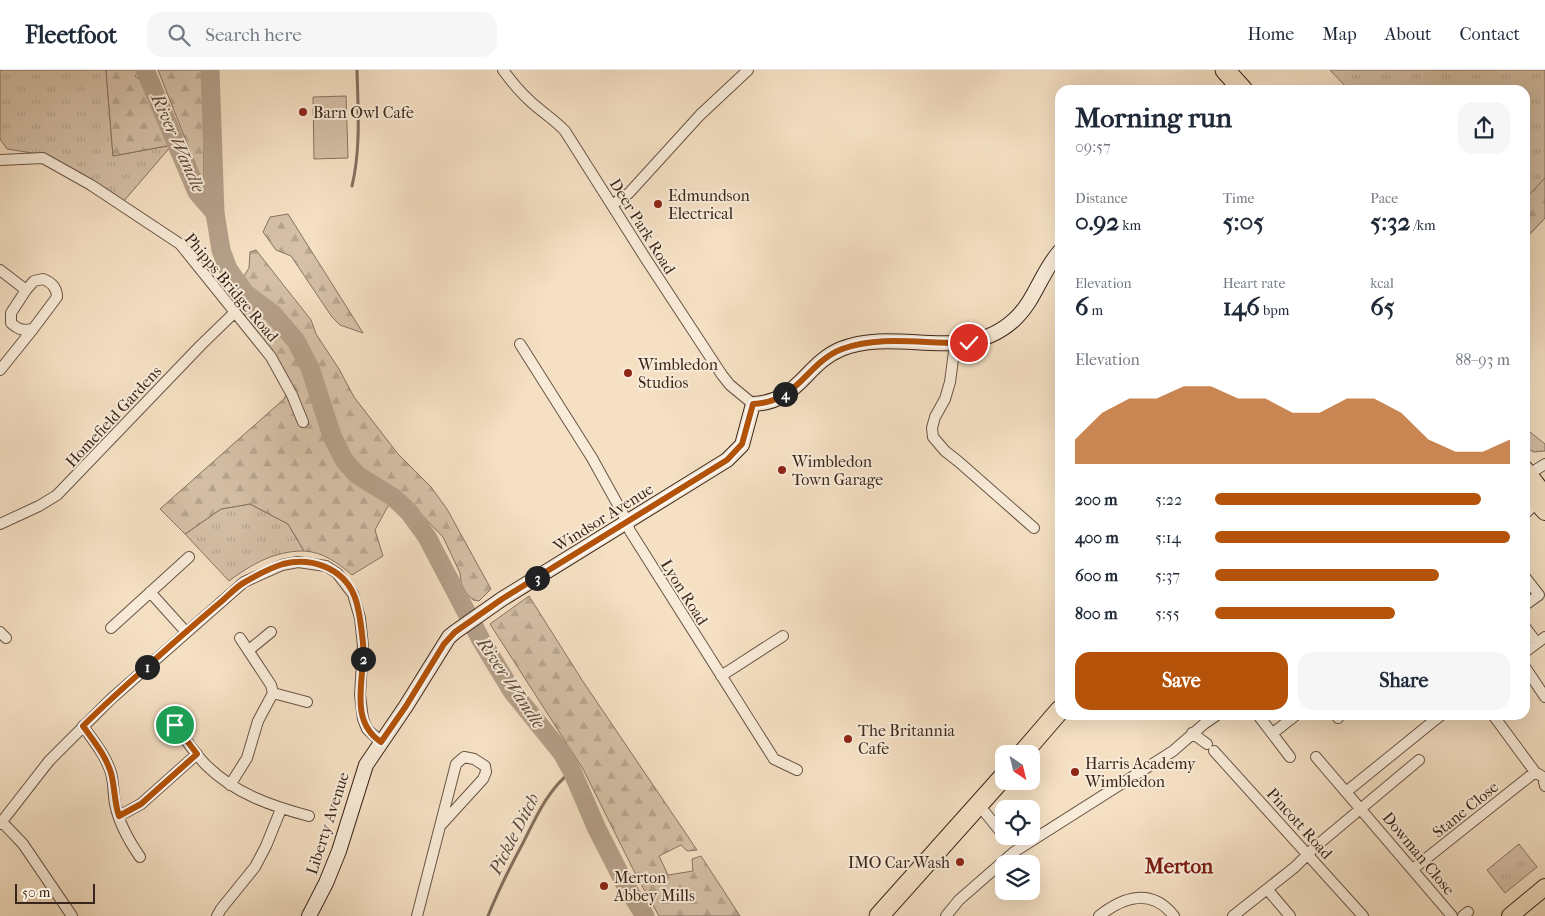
<!DOCTYPE html>
<meta charset="utf-8">
<style>
:root{--surface:#fff;--page:#f6f6f7;--text:#1f2937;--muted:#747a83;--line:#e0e1e3;--accent:#b45309}
body{margin:0;font-family:"IM FELL French Canon",serif;background:var(--page);color:var(--text);height:100vh;display:flex;flex-direction:column;font-size:19px;white-space:nowrap}
*{box-sizing:border-box;margin:0}
p{font-size:16px;color:var(--muted)}
.icon{flex:none;width:28px;height:28px;fill:none;stroke:currentColor;stroke-width:2;stroke-linecap:round;stroke-linejoin:round}
.map{position:relative;flex:1;overflow:hidden}
.side{position:absolute;left:1055px;top:15px;width:475px;height:635px;display:flex;flex-direction:column;background:var(--surface);border-radius:15px;box-shadow:0 5px 20px #0002}
.side>*{flex:none}
.needle{width:32px;rotate:145deg}
.fabs{position:absolute;left:995px;top:675px;display:grid;gap:10px}
.fabs a{display:grid;place-items:center;width:45px;height:45px;border-radius:10px;background:var(--surface);box-shadow:0 5px 20px #0002;font-size:25px}
.scale{position:absolute;left:15px;bottom:12px;width:80px;box-sizing:border-box;padding-left:5px;border:2px solid #3a251c;border-top:0;font-size:14px;line-height:18px;white-space:nowrap;color:#3a251c;-webkit-text-stroke:4px #f8ebd8;paint-order:stroke}
.pin{position:absolute;display:grid;place-items:center;width:42px;height:42px;color:#fff;margin:-21px;border:2px solid #fff;border-radius:50%;box-shadow:0 1px 5px #0007}
.km{position:absolute;width:25px;height:25px;margin:-12px;border-radius:50%;background:#222;color:#fff;font-size:14px;line-height:25px;text-align:center}
.round{display:grid;place-items:center;flex:none;width:52px;height:52px;border-radius:15px;background:var(--page)}
.overview{display:flex;align-items:center;justify-content:space-between;height:85px;padding:0 20px}
h1{font-size:28px;font-weight:700;line-height:38px}
.figures{display:grid;grid-template-columns:repeat(3,1fr);gap:8px;height:85px;padding:5px 20px}
.figures div{display:grid;align-content:center}
.figures b{font-size:25px;font-weight:700}
.figures small{font-size:14px;font-weight:400}
.figures p{font-size:14px}
.chart{height:140px;padding:10px 20px}
.chart p{display:flex;justify-content:space-between}
.chart svg{width:100%;height:90px;margin-top:5px;fill:var(--accent);opacity:.7}
.button{display:flex;gap:10px;margin-top:auto;padding:10px 20px}
.button a{flex:1;height:58px;border-radius:15px;background:var(--accent);color:#fff;font-size:20px;font-weight:700;line-height:58px;text-align:center}
.button a+a{background:var(--page);color:var(--text)}
ul{padding:0 20px;list-style:none;font-size:16px}
li{display:grid;grid-template-columns:80px 60px 1fr;align-items:center;height:38px}
li i{height:12px;border-radius:6px;background:var(--accent)}
header{display:flex;align-items:center;gap:30px;box-sizing:border-box;height:70px;padding:0 25px;background:var(--surface);border-bottom:1px solid var(--line)}
header strong{font-size:24px}
nav{display:flex;gap:28px;margin-inline-start:auto;font-size:18px}
.search{width:350px;height:45px;background:var(--page);display:flex;align-items:center;gap:12px;box-sizing:border-box;padding:0 18px;border-radius:15px;color:var(--muted);font-size:19px}
.map>svg:first-child{display:block}
.grass{fill:url(#grass-tufts);stroke:#887262}
.forest{fill:url(#forest-firs);stroke:#887262}
.pitch{fill:#d5c0a7;stroke:#887262}
.lines{fill:none;stroke-linecap:round;stroke-linejoin:round}
.stream{stroke:#846f5e;stroke-width:3}
.river{stroke:#b5a08a;stroke-width:19}
.street-casing{stroke:#695446;stroke-width:12}
.secondary-casing{stroke:#3a251c;stroke-width:16}
.primary-casing{stroke:#3a251c;stroke-width:18}
.highway-casing{stroke:#3a251c;stroke-width:21}
.street{stroke:#f8ebd8;stroke-width:10}
.secondary{stroke:#f8ebd8;stroke-width:14}
.primary{stroke:#f5e0c3;stroke-width:16}
.highway{stroke:#f5e0c3;stroke-width:19}
.route-casing{stroke:#fff;stroke-width:10}
.route{stroke:#b45309;stroke-width:6}
.poi-dot{fill:#8f2418;stroke:#f8ebd8;stroke-width:2}
.labels{text-anchor:middle;stroke-width:4;stroke-linejoin:round;paint-order:stroke}
.poi-label{font-size:16px;fill:#3a251c;stroke:#f8ebd8;text-anchor:start}
.street-label{font-size:16px;fill:#3a251c;stroke:#f8ebd8}
.water-label{font-size:18px;font-style:italic;fill:#5f4a3d;stroke:#f8ebd8}
.district-label{font-size:21px;font-weight:bold;fill:#7a1f14;stroke:#f8ebd8}
</style>
<header>
<strong>Fleetfoot</strong>
<div class="search"><svg class="icon" aria-label="search" viewBox="0 0 24 24"><circle cx="10" cy="10" r="6"/><path d="M15 15l6 6"/></svg>Search here</div>
<nav><a>Home</a><a>Map</a><a>About</a><a>Contact</a></nav>
</header>
<div class="map">
<svg width="1545" height="846" viewBox="0 0 1545 846">
<defs>
<pattern id="grass-tufts" width="24" height="20" patternUnits="userSpaceOnUse" patternTransform="scale(1.25)"><rect width="24" height="20" fill="#d5c0a7"/><path d="M3 7l-1-3M5 7V3M7 7l1-3M15 17l-1-3M17 17v-4M19 17l1-3" fill="none" stroke="#b8a58f"/></pattern>
<pattern id="forest-firs" width="22" height="20" patternUnits="userSpaceOnUse" patternTransform="scale(1.25)"><rect width="22" height="20" fill="#d5c0a7"/><path d="M5 1l3.5 6h-7zM16 11l3.5 6h-7z" fill="#b8a58f"/></pattern>
</defs>
<rect width="100%" height="100%" fill="#f5e0c3"/>
<filter id="stains"><feTurbulence type="fractalNoise" baseFrequency=".004" numOctaves="4"/><feColorMatrix values="0 0 0 0 .2 0 0 0 0 .09 0 0 0 0 .02 0 0 0 .5 -.17"/></filter>
<radialGradient id="worn" r=".72"><stop offset=".6" stop-color="#630" stop-opacity="0"/><stop offset="1" stop-color="#630" stop-opacity=".3"/></radialGradient>
<path class="grass" d="M0,0H106L113,86L172,75L123,132L45,85L7,79L0,69Z
M1330,0H1545V148L1525,169V20H1349Z
M1525,358L1545,374V381L1534,382L1525,378Z
M250,434L288,454L304,481C274,481 252,494 229,511L185,464L221,439Z
M1519,774L1537,797L1505,823L1487,800Z"/>
<path class="forest" d="M106,0H138L139,3H137L135,6L142,11L172,75L113,86Z
M158,0H203L204,116Z
M1545,108V148L1525,169V129Z
M288,144L363,263L340,255L332,247L291,186L276,180L263,162L270,147Z
M256,180L311,250L316,264L339,299L354,327L398,384L431,417L447,439L491,519L479,531L473,530L462,518L460,503L443,467L409,432L388,436L375,460L383,486L352,505C338,493 323,482 304,481L288,454L250,434L221,439L185,464L160,439L284,329L290,318L267,275L236,234V218L249,198L250,182Z
M529,526L582,610L697,780L687,781L681,775L659,786L668,805L693,801L692,789L701,786L740,846H659L637,807L583,699L490,554Z"/>
<path class="pitch" d="M346,26L348,88L314,89L313,27Z"/>
<g class="lines">
<path class="stream" d="M352,116C361,78 358,39 357,0
M488,846C498,821 510,797 523,773C536,747 548,719 572,701"/>
<path class="river" d="M145,0L197,122L215,143
M210,0L215,143L221,180L228,199L245,223L273,244L296,271L310,298L332,366L344,390L357,405L393,427L409,442L427,467L481,570L512,621L562,683L572,701L597,759L626,816L645,846"/>
<g class="street-casing">
<path id="street" d="M503,0C511,11 519,21 529,30C540,41 554,49 565,61L644,186L722,305L730,315L753,334
M0,90L43,88L91,115L180,174L271,287L292,325L303,352
M612,135L629,123L700,45L748,0
M0,200L26,220
M43,209C51,212 57,217 57,227L33,259C23,261 19,260 11,253V243L26,220L34,211Z
M520,274L592,388L623,444L630,461L774,689L797,700
M955,274L950,312L945,329L935,347L932,358L933,367L945,381L959,392L1034,458
M0,300L33,259
M1526,406L1545,394
M1525,444L1537,432
M0,454L39,436L57,425L201,275L235,242
M1525,507L1539,525L1525,535
M150,522L186,562
M1525,557L1537,573
M111,558L189,487
M0,562L6,568
M240,568L271,615L273,623L307,632
M249,580L271,562
M1525,582L1545,567
M1525,597L1545,627
M721,606L783,566
M1258,645L1290,687
M1336,645L1338,648
M1493,645L1535,702L1543,707L1545,716
M175,655C185,668 194,683 206,695C234,723 271,736 309,746
M83,656C93,670 106,686 111,703C114,713 113,724 115,734C119,754 129,771 140,787
M1192,663L1207,674
M1273,663L1296,645
M1214,681L1363,846
M1316,687L1452,846
M230,715L247,688L258,651L273,623
M1346,722L1441,645
M979,735L1004,766
M119,746L141,734L197,684
M2,752L23,774L72,846
M0,754L49,691L111,629L244,512L282,495L298,492L326,496L337,503L353,524L360,548L363,576L360,625L363,649L367,659L381,672
M1413,799L1535,702
M1267,819L1290,846
M217,846L221,839L255,797L266,776L281,739
M417,846L456,694L464,687L474,689L485,696L486,702L483,709L442,754
M946,846L959,830L1014,782L1173,681L1204,654L1217,645
M1099,846C1123,827 1151,817 1174,846
M1233,846L1295,797L1315,777L1419,690
M1463,846L1468,842"/>
</g>
<g class="secondary-casing">
<path id="secondary" d="M309,846L326,813L339,781L366,695L406,636L449,567L455,562L502,529L727,390L742,375L753,334C799,332 805,294 841,279C898,256 964,296 1014,250C1035,231 1041,202 1060,181"/>
</g>
<g class="primary-casing">
<path id="primary" d="M1525,399L1545,425
M1525,420L1545,442
M1510,846L1545,817"/>
</g>
<g class="highway-casing">
<path id="highway" d="M1225,0L1243,20
M1022,684L1060,640
M879,846L1004,706"/>
</g>
<use href="#street" class="street"/>
<use href="#secondary" class="secondary"/>
<use href="#primary" class="primary"/>
<use href="#highway" class="highway"/>
</g>
<g class="lines">
<g class="route-casing">
<path id="route" d="M175,655L197,684L141,734L119,746C114,732 115,717 111,703C106,686 93,670 83,656C111,628 141,602 170,576C187,561 204,546 222,531C229,525 237,516 245,512C257,505 270,498 283,494C310,487 342,497 354,525C360,539 361,557 363,573C366,607 347,649 381,672L406,636L444,574L455,562L502,529L727,390L742,374L753,334C799,332 806,293 842,279C883,264 927,275 969,273"/>
</g>
<use href="#route" class="route"/>
</g>
<g class="poi-dot">
<circle cx="303" cy="42" r="5"/>
<circle cx="658" cy="134" r="5"/>
<circle cx="628" cy="303" r="5"/>
<circle cx="782" cy="400" r="5"/>
<circle cx="848" cy="669" r="5"/>
<circle cx="1075" cy="702" r="5"/>
<circle cx="960" cy="792" r="5"/>
<circle cx="604" cy="816" r="5"/>
</g>
<g class="labels">
<g class="poi-label">
<text x="313" y="48">Barn Owl Cafe</text>
<text x="668" y="131">Edmundson<tspan x="668" dy="18">Electrical</tspan></text>
<text x="638" y="300">Wimbledon<tspan x="638" dy="18">Studios</tspan></text>
<text x="792" y="397">Wimbledon<tspan x="792" dy="18">Town Garage</tspan></text>
<text x="858" y="666">The Britannia<tspan x="858" dy="18">Cafe</tspan></text>
<text x="1085" y="699">Harris Academy<tspan x="1085" dy="18">Wimbledon</tspan></text>
<text x="950" y="798" text-anchor="end">IMO Car Wash</text>
<text x="614" y="813">Merton<tspan x="614" dy="18">Abbey Mills</tspan></text>
</g>
<g class="street-label">
<text transform="translate(643 156) rotate(58)" y="6">Deer Park Road</text>
<text transform="translate(232 217) rotate(50)" y="6">Phipps Bridge Road</text>
<text transform="translate(113 346) rotate(-47)" y="6">Homefield Gardens</text>
<text transform="translate(603 447) rotate(-32)" y="6">Windsor Avenue</text>
<text transform="translate(685 522) rotate(58)" y="6">Lyon Road</text>
<text transform="translate(1465 739) rotate(-39)" y="6">Stane Close</text>
<text transform="translate(327 753) rotate(-72)" y="6">Liberty Avenue</text>
<text transform="translate(1300 753) rotate(48)" y="6">Pincott Road</text>
<text transform="translate(1419 783) rotate(50)" y="6">Dowman Close</text>
</g>
<g class="water-label">
<text transform="translate(178 73) rotate(66)" y="6">River Wandle</text>
<text transform="translate(511 613) rotate(56)" y="6">River Wandle</text>
<text transform="translate(514 764) rotate(-63)" y="6">Pickle Ditch</text>
</g>
<g class="district-label">
<text x="1179" y="803">Merton</text>
</g>
</g>
<rect width="100%" height="100%" filter="url(#stains)"/>
<rect width="100%" height="100%" fill="url(#worn)"/>
</svg>
<div class="fabs">
<a><svg class="needle" viewBox="-14 -14 28 28"><path d="M0-13l5 13h-10z" fill="#e53935"/><path d="M0 13l5-13h-10z" fill="#747a83"/></svg></a>
<a><svg class="icon" aria-label="locate" viewBox="0 0 24 24"><circle cx="12" cy="12" r="6"/><path d="M12 2v4M12 18v4M2 12h4M18 12h4"/></svg></a>
<a><svg class="icon" aria-label="layers" viewBox="0 0 24 24"><path d="M12 4l9 5-9 5-9-5zM3 14l9 5 9-5"/></svg></a>
</div>
<div class="scale">50 m</div>
<div class="pin" style="left:175px;top:655px;background:#1e9e55"><svg class="icon" aria-label="arrive" viewBox="0 0 24 24"><path d="M6 21V4h12l-3 4 3 4H6"/></svg></div>
<div class="pin" style="left:969px;top:273px;background:#d93025"><svg class="icon" aria-label="check" viewBox="0 0 24 24"><path d="M5 12l5 5 9-10"/></svg></div>
<b class="km" style="left:147px;top:597px">1</b>
<b class="km" style="left:363px;top:589px">2</b>
<b class="km" style="left:537px;top:508px">3</b>
<b class="km" style="left:785px;top:324px">4</b>
<section class="side">
<div class="overview"><div><h1>Morning run</h1><p>09:57</p></div><a class="round"><svg class="icon" aria-label="share" viewBox="0 0 24 24"><path d="M12 15V3M7 8l5-5 5 5M5 13v7h14v-7"/></svg></a></div>
<div class="figures">
<div><p>Distance</p><b>0.92<small> km</small></b></div>
<div><p>Time</p><b>5:05</b></div>
<div><p>Pace</p><b>5:32<small> /km</small></b></div>
</div>
<div class="figures">
<div><p>Elevation</p><b>6<small> m</small></b></div>
<div><p>Heart rate</p><b>146<small> bpm</small></b></div>
<div><p>kcal</p><b>65</b></div>
</div>
<div class="chart"><p><span>Elevation</span>88–93 m</p>
<svg viewBox="0 0 160 44" preserveAspectRatio="none"><path d="M0 44V32L10 19L20 12L30 12L40 6L50 6L60 12L70 12L80 19L90 19L100 12L110 12L120 19L130 32L140 38L150 38L160 32V44z"/></svg>
</div>
<ul>
<li><b>200 m</b>5:22<i style="width:90%"></i></li>
<li><b>400 m</b>5:14<i style="width:100%"></i></li>
<li><b>600 m</b>5:37<i style="width:76%"></i></li>
<li><b>800 m</b>5:55<i style="width:61%"></i></li>
</ul>
<div class="button"><a>Save</a><a>Share</a></div>
</section>
</div>
